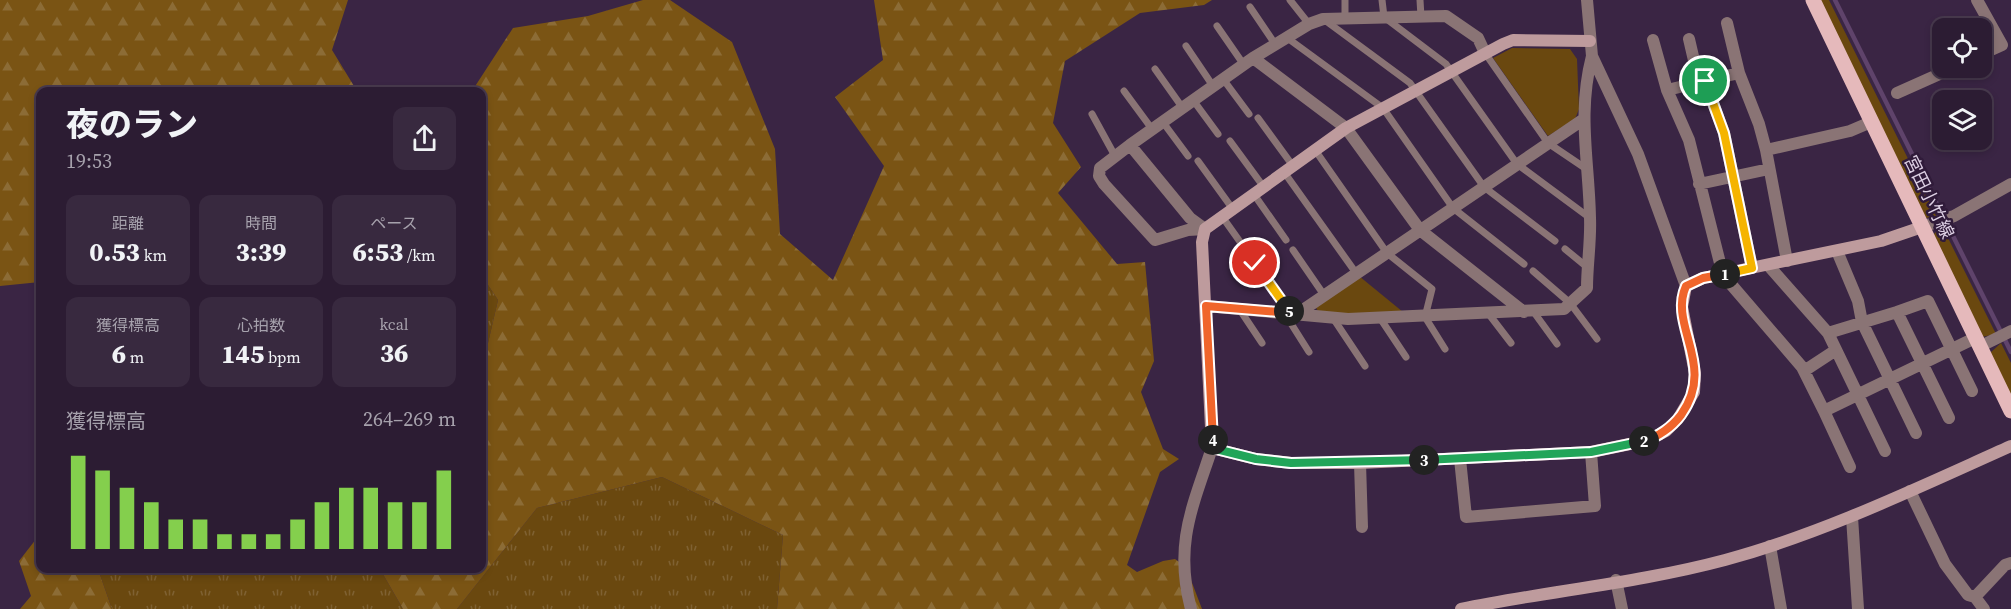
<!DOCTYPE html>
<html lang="ja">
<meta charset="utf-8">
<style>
:root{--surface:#2c1c33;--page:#38293f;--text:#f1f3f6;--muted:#a6a1ac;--line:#483a4e;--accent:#84cf4d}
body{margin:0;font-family:"Source Serif 4","Noto Sans JP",serif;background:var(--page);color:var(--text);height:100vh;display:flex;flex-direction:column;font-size:22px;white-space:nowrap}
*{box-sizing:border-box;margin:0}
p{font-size:20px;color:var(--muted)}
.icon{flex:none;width:33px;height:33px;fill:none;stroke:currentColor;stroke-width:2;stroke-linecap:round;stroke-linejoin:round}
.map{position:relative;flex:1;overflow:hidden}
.drawer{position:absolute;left:36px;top:87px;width:450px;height:486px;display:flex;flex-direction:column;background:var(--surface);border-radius:12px;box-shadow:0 3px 9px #0003,0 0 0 2px var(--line)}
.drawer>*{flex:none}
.buttons{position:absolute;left:1932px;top:18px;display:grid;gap:12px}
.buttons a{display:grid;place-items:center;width:60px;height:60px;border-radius:12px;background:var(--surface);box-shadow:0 3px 9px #0003,0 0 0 2px var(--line);font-size:30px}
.pin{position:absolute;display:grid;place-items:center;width:51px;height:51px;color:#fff;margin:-26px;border:3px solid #fff;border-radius:50%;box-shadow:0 2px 6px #0007}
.km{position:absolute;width:30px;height:30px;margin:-15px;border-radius:50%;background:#222;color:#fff;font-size:16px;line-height:30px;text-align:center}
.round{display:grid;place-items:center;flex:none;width:63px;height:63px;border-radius:12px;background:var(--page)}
.head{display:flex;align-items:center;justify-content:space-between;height:102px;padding:0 30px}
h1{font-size:33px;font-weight:800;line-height:45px}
.figures{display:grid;grid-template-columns:repeat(3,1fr);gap:9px;height:102px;padding:6px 30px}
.figures div{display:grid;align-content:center;border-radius:12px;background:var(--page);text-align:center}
.figures b{font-size:26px;font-weight:800}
.figures small{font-size:16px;font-weight:400}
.figures p{font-size:16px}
.chart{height:168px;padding:12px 30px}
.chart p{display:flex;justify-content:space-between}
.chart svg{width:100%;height:108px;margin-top:6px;stroke:var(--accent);stroke-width:6}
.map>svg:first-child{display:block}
.grass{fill:url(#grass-tufts)}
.forest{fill:url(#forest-firs)}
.park{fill:#6a480f}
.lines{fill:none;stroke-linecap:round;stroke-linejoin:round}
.stream{stroke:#5f436b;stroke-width:4.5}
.lane{stroke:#8a7475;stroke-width:7}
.street{stroke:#8a7475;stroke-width:12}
.secondary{stroke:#be9b9d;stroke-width:12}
.primary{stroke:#e5b9bb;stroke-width:15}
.split-1-casing{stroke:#fff;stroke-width:12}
.split-2-casing{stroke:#fff;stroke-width:12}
.split-3-casing{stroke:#fff;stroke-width:12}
.split-4-casing{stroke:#fff;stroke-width:12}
.split-5-casing{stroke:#fff;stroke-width:12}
.split-6-casing{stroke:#fff;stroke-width:12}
.split-1{stroke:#f5b400;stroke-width:8}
.split-2{stroke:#f0652b;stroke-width:8}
.split-3{stroke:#22a559;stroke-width:8}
.split-4{stroke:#22a559;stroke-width:8}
.split-5{stroke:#f0652b;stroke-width:8}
.split-6{stroke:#f5b400;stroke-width:8}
.labels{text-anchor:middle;stroke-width:5;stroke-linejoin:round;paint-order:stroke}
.street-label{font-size:18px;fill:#ddd0e4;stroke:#301b3a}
</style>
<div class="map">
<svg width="2011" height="609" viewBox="0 0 2011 609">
<defs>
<pattern id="grass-tufts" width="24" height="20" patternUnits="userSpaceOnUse" patternTransform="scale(1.5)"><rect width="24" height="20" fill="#6a480f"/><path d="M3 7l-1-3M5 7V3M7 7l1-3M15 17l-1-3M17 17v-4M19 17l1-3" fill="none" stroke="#7f6132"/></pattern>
<pattern id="forest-firs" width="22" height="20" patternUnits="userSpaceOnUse" patternTransform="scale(1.5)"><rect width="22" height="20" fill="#7a5414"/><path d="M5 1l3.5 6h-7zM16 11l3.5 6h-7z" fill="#8c6c36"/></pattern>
</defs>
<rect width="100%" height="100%" fill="#3a2544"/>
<path class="grass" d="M482,276L498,300L482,369Z
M662,477L783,535L777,609H457L537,508Z
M98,569H380L403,609H112Z"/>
<path class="forest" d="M0,0H348L332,50L357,91L40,92V282L0,286Z
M643,0H670L732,42L775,149L780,234L833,280L884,166L835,97L883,60L874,0H1212L1204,5L1140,13L1065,61L1053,123L1081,167L1058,193L1117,264L1145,262L1154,361L1141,392L1163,449L1179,459L1160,472L1127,565L1137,572L1163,561L1175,559L1186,567L1202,609H777L783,535L662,477L537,508L457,609H403L380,569L482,568V369L498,300L482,276V92L472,91L513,28L588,16Z
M40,534V568L98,569L112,609H20L31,596L19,561Z"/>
<path class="park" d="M1815,0H1829L1937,217L1924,218Z
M1512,48L1570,49L1577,59L1579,109L1575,119L1548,136L1493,58Z
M1942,226L1996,334L1982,337L1933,235Z
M1359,276L1403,312L1348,315L1319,313L1315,306Z
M2001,343L2011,363V396L1990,353Z"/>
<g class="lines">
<path class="stream" d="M1835,0L2011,352"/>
<path class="lane" d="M1290,0L1309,24
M1345,0V18
M1382,0L1384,17L1446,64L1517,164L1590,218
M1420,0L1421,17
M1250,7L1275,44
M1326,21L1410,83L1484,187L1555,241
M1217,26L1244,65
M1286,37L1383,108L1453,208L1524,264
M1186,46L1213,86
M1485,53L1548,143L1585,168
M1155,69L1182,107
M1223,79L1249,114
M1124,91L1152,129
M1193,100L1218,134
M1092,114L1115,156
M1258,118L1293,166
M1162,121L1188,156
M1230,141L1263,186
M1315,150L1387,253L1432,289L1425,317L1445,349
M1198,161L1232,208
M1284,172L1356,273
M1253,193L1286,240
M1221,215L1248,253
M1565,249L1587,267
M1293,250L1324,295
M1255,263L1290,313
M1533,271L1570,303L1597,339
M1240,310L1262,343
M1533,311L1557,344
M1488,313L1511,343
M1285,314L1309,352
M1333,318L1365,366
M1380,318L1406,357"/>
<path class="street" d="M1587,0L1592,56L1638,154L1686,286
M1977,0L2002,45L1982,54
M1727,23L1739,73
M1689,39L1699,82
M1653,40L1667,90
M1253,58L1346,128L1420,230L1524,312
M1705,81L1724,133L1752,268
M1897,93L1953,68
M1130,145L1100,168L1099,176L1104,184L1155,240L1188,230L1205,229
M1766,150L1759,124L1739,73L1667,90L1689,140L1723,275L1802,367L1824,411L1975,338
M1699,184L1769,169
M1922,227L1954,216L2011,184
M1205,229L1190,218L1130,145L1253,58L1309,24L1323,19L1446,16L1478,38L1485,53
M1837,251L1858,301L1862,322L1916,433
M1787,261L1766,150L1850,131L1871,122
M1768,265L1828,333L1885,451
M1206,306L1348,319L1564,309L1587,288C1587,265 1591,241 1590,218C1589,161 1577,114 1592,56
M1297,314L1584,119
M1828,333L1897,312
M1979,347L2011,331
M1804,371L1836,350
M1824,411L1850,467
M1949,418L1897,312L1928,301L1972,391
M1460,459L1466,517L1595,506L1591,452
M1360,463L1362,527
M1910,491L1945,564L1968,595L1975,597
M1852,517L1858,609
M1770,546L1781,609
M1616,580L1622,609
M1191,609C1174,545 1192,508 1212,448
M1984,609L1975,597L2005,565L2011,563"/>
<path class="secondary" d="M1590,41L1513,40L1503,44L1346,128L1205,229L1202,242L1212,448L1256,459L1291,463H1360L1591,452L1649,440L1666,431L1678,419L1694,392L1695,373L1682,307L1686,286L1703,278L1881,241L1922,227
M1461,609C1548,591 1639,583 1725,560C1824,533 1917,488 2011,446"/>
<path class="primary" d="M1813,0L2011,411"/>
</g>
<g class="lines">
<g class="split-1-casing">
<path id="split-1" d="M1705,81L1724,133L1752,268L1725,274"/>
</g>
<g class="split-2-casing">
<path id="split-2" d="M1644,441C1658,437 1672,427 1681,415C1717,365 1668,326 1686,286L1703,278L1725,274"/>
</g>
<g class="split-3-casing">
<path id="split-3" d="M1424,460L1591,452L1644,441"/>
</g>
<g class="split-4-casing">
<path id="split-4" d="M1213,440L1212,448L1256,459L1291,463L1424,460"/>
</g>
<g class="split-5-casing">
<path id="split-5" d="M1213,440L1206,306L1290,313L1289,311"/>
</g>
<g class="split-6-casing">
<path id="split-6" d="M1255,263L1289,311"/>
</g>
<use href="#split-1" class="split-1"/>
<use href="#split-2" class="split-2"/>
<use href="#split-3" class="split-3"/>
<use href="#split-4" class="split-4"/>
<use href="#split-5" class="split-5"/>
<use href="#split-6" class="split-6"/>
</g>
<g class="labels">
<g class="street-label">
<text transform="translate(1929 197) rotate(64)" y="6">宮田小竹線</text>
</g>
</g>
</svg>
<div class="buttons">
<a><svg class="icon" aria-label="locate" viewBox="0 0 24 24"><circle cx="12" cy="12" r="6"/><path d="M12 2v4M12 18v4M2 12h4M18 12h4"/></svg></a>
<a><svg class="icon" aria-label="layers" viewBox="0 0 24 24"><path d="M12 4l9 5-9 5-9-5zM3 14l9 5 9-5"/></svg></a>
</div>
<div class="pin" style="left:1705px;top:81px;background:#1e9e55"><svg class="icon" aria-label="arrive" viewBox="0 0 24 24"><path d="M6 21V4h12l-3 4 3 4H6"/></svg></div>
<div class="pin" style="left:1255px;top:263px;background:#d93025"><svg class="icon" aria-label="check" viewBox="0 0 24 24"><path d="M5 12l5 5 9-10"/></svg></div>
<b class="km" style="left:1725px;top:274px">1</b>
<b class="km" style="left:1644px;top:441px">2</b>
<b class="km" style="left:1424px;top:460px">3</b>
<b class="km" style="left:1213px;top:440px">4</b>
<b class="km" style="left:1289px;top:311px">5</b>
<section class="drawer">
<div class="head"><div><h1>夜のラン</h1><p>19:53</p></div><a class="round"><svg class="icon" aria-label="share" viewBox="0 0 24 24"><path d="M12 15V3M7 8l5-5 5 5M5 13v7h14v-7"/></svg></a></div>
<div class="figures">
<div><p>距離</p><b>0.53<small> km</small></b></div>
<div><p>時間</p><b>3:39</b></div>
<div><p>ペース</p><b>6:53<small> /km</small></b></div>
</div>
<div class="figures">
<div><p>獲得標高</p><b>6<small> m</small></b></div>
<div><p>心拍数</p><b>145<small> bpm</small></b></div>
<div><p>kcal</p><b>36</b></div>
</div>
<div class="chart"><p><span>獲得標高</span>264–269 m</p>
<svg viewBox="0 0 160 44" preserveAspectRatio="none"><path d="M5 44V6M15 44V12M25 44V19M35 44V25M45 44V32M55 44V32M65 44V38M75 44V38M85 44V38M95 44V32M105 44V25M115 44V19M125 44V19M135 44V25M145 44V25M155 44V12"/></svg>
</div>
</section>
</div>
